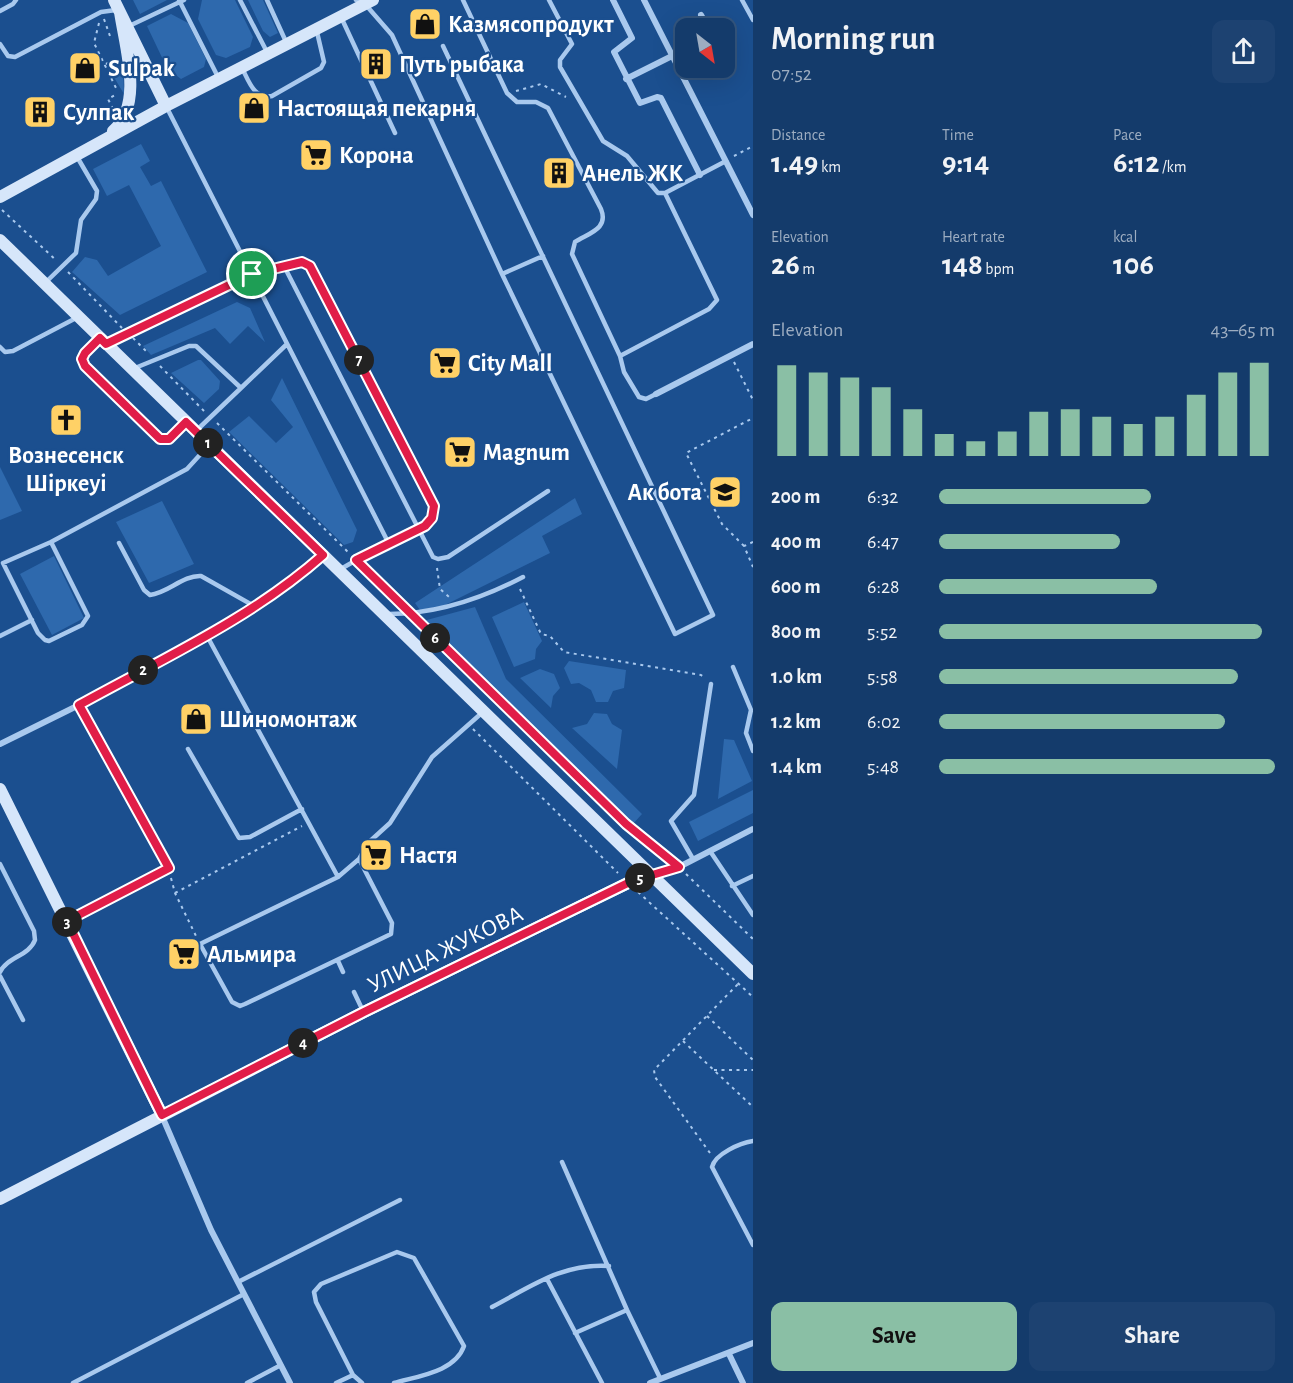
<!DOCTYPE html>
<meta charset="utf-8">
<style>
:root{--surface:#143b6b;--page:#1d4271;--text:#f1f3f6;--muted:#9dadc1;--line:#33557e;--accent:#8abfa5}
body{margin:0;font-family:"Alegreya Sans",sans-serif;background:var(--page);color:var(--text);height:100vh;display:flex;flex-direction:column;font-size:22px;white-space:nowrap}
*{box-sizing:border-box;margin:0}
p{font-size:20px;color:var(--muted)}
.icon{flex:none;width:33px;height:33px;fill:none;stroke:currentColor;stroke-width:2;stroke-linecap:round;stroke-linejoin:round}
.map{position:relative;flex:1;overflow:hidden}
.sheet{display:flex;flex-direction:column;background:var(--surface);width:540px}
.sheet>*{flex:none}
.needle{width:39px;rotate:149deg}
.controls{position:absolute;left:675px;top:18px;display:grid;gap:12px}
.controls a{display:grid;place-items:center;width:60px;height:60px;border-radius:12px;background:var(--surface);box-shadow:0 6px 24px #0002,0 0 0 2px var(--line);font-size:30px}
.pin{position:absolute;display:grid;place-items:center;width:51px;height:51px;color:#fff;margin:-26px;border:3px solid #fff;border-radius:50%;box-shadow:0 2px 6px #0007}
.km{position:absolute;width:30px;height:30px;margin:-15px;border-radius:50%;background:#222;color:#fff;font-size:16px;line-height:30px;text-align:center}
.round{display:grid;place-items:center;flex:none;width:63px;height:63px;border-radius:12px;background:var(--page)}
.overview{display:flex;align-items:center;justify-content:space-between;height:102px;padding:0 18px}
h1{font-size:33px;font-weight:700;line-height:45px}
.metrics{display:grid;grid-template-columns:repeat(3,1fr);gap:9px;height:102px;padding:6px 18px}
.metrics div{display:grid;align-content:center}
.metrics b{font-size:30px;font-weight:700}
.metrics small{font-size:16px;font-weight:400}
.metrics p{font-size:16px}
.chart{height:168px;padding:12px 18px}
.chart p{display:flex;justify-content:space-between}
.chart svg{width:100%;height:108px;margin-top:6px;stroke:var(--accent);stroke-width:6}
.cta{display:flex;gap:12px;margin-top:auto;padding:12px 18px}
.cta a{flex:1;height:69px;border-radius:12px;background:var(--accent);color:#111;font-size:24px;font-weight:700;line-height:69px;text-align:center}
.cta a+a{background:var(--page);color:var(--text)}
ul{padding:0 18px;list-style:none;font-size:20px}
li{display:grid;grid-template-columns:96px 72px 1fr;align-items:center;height:45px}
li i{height:15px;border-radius:8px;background:var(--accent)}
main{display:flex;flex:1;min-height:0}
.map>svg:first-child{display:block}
.green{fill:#2e69ad}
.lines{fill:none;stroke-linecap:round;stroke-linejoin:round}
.path{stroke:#a9c9ee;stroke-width:2;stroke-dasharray:3 4.5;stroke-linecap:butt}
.lane{stroke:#a9c9ee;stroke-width:4.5}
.street{stroke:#a9c9ee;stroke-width:6}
.secondary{stroke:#d6e6fa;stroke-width:12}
.route-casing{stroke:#fff;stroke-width:12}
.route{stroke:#e11d48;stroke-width:8}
.labels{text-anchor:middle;stroke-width:4.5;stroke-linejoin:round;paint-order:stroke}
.poi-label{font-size:24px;font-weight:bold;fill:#fff;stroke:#1b4f8f;text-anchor:start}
.street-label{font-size:24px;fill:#fff;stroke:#1b4f8f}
</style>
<main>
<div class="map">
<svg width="753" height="1383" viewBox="0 0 753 1383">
<rect width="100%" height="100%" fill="#1b4f8f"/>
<path class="green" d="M133,0H167L140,14Z
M202,0H235L253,37L250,47L226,58L216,55L198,19Z
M248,0H263L278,33L270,37L263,31Z
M171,14L188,23L206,59L204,67L181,79L167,68L147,26Z
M120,62L123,66L124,94L109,69Z
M141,144L150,161L140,167L151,186L161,181L207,272L120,315L72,272L85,257L97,260L108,276L161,246L129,185L107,196L93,169Z
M237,302L250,308L265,342L248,326L230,344L215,328L151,355L143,346Z
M198,360H201L220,381L219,389L204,403L171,373Z
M282,378L357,530L353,542L344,545L229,432L249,416L276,443L293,427L271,400Z
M0,467L22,511L0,520Z
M575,498L582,514L542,536L550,553L443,606L420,610L415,603Z
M162,501L194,564L149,583L116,522Z
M54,556L84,618L52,635L20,574Z
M524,602L542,641L536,649L535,659L514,667L492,617Z
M475,607L506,679L642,814L632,825L423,621Z
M569,661L626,670L624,688L613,691L608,702H596L591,690L579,683L571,684L564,668Z
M540,669L554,674L560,688L553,696L551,708L520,678Z
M594,713L607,714L612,724L622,730L617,769L572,728L587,724Z
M724,739L734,740L752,781L718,799Z
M753,790V813L698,841L689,822Z"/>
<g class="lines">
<path class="path" d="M104,19L111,39
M99,23L94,43L117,90
M106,64L117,58
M516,91L541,84L566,97
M113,109L108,99L117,94
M734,156L753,146
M2,210L57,261
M68,272L122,328
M133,338L148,353
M734,362L753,400
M160,366L204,411
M217,423L350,554
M753,542L744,546L753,567
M744,546L722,524L686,453L753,418
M362,566L401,604
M437,568L440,589L449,597
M520,589L541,634L550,636L564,652L701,675L705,678
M418,621L626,824L671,860
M473,729L618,873
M686,874L753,939
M171,878L175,893L196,936
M638,892L753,997
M175,893L302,826
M707,1016L753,1060
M683,1041L753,1107
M714,1070H753
M710,1153L655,1077L654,1070L739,983"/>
<path class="lane" d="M179,0L218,77
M240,0L267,52
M267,0L287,44
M356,0L365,4L392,35L502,274L675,634L713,615L443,46
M463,0L507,93L517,102H536L548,108L601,209C609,229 589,233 575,242L572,254L620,356
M549,0L572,44L560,60V67L603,141L627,156L658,193H665
M742,0L753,20
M0,11L13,4L16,0
M341,17L395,133
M127,27L184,0
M0,44L8,56L15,57L101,12L116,10
M243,70C249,82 255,100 272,96L321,68L324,62L317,32
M166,106L388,542
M284,266L433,557L438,559L448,557L548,491
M502,274L543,256
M45,283L76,253L81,220L96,199L97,191L76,155
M100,338L85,353L83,363L160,439H169L186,421
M108,342L252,274L302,262L308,264L434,506L432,518L425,526L388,542L339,570
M0,347L5,352L13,351L78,317
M135,368L189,346H196L241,388L198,429
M241,388L287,344
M656,394L646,399L639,397L624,372L620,356L709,309L717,300L665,193L726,161
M51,542L88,616L82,625L49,641L45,640L38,633L3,563L51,542L187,469L208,446
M119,543L144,590L150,595C168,593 183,575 201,576L256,607
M389,614C437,614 481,599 523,577
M206,634L338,877
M0,636L32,620
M733,667L751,710L746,733L753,751
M188,749L239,838L250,837L302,809
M710,851L753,915
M359,859L392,923L391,934L245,1004L240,1006L232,1002L200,944L338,877Z
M359,859L368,843L390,823L432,757L484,711
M693,859L671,821L694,795L711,684
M0,864L34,931L35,940C29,956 7,957 0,972
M732,886L753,876
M68,921L169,869L79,705
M338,961L343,972
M0,976L23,1020
M354,992L363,1011
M753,1141C740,1143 715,1154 712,1167L753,1245
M562,1162L627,1310L660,1378
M547,1279L602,1383
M238,1282L400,1200
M492,1307C532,1286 563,1263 609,1266
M575,1333L627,1310
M353,1375L316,1302L314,1292L321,1284L397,1252L414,1258L464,1346C455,1372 418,1376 394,1383
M73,1383L244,1294
M247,1383L281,1365
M336,1383L353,1375L362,1383"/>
<path class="street" d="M613,0L632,38L614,52L640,103L657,97L661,98L700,175
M644,0L753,215
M701,15L708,28
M626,79L686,49
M656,394L753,344
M0,744L79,705L256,607L323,555
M653,874L679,867L753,829
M162,1116L211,1230L290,1383
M729,1354L743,1383
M650,1383L753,1343"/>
<path class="secondary" d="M114,0L166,106
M113,131C144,104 125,47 120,12
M0,197L166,106L373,0
M0,240L753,974
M0,789L162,1115
M0,1199L364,1012L632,881L650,875"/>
</g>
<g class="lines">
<g class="route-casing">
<path id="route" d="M302,262L310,266L434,506L432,518L425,526L356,560L626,824L679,867L632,881L364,1012L162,1115L67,921L169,868L79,705C162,659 252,618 323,555L186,422L169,439H160L85,366L82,359L85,353L100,338L106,344L252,274Z"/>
</g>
<use href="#route" class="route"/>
</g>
<defs>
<g id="shop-square" transform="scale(1.725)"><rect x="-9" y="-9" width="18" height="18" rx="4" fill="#ffd166" stroke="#1b4f8f"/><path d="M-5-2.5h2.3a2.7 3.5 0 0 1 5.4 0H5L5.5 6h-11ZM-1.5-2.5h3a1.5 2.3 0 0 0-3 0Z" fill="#111"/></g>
<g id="building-square" transform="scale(1.725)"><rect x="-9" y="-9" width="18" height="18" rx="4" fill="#ffd166" stroke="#1b4f8f"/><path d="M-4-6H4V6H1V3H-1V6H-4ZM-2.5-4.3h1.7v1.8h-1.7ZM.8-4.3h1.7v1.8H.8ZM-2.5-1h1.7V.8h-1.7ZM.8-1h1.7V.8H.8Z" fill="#111"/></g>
<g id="supermarket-square" transform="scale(1.725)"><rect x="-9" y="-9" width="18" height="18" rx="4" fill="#ffd166" stroke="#1b4f8f"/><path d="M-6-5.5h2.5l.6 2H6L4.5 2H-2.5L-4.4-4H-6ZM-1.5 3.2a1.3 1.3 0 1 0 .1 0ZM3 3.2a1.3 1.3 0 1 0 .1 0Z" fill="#111"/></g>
<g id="church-square" transform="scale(1.725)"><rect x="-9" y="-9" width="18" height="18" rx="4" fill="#ffd166" stroke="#1b4f8f"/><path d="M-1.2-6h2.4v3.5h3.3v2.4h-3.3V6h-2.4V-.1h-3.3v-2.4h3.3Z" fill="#111"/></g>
<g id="school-square" transform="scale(1.725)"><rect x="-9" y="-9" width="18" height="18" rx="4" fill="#ffd166" stroke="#1b4f8f"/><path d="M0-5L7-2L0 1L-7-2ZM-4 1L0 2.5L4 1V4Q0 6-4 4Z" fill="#111"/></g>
</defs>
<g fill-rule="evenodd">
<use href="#shop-square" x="425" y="24"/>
<use href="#building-square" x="376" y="64"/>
<use href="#shop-square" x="85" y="68"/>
<use href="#shop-square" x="254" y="108"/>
<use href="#building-square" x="40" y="112"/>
<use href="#supermarket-square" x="316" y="155"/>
<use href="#building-square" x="559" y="173"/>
<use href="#supermarket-square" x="445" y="363"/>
<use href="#church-square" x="66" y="420"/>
<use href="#supermarket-square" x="460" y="452"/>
<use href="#school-square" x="725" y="492"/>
<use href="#shop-square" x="196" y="719"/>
<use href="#supermarket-square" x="376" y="855"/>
<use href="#supermarket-square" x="184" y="954"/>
</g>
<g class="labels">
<g class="poi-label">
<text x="448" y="32">Казмясопродукт</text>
<text x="399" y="72">Путь рыбака</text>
<text x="108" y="76">Sulpak</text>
<text x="277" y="116">Настоящая пекарня</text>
<text x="63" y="120">Сулпак</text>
<text x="339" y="163">Корона</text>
<text x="582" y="181">Анель ЖК</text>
<text x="468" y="371">City Mall</text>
<text x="483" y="460">Magnum</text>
<text x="66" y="463" text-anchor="middle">Вознесенск<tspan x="66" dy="28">Шіркеуі</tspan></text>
<text x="702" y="500" text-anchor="end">Ак бота</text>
<text x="219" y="727">Шиномонтаж</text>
<text x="399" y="863">Настя</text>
<text x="207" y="962">Альмира</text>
</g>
<g class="street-label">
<text transform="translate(445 949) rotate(-26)" y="8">УЛИЦА ЖУКОВА</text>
</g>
</g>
</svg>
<div class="controls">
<a><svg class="needle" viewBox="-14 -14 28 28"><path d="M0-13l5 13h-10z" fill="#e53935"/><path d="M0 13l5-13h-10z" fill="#9dadc1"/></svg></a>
</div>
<div class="pin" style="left:252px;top:274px;background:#1e9e55"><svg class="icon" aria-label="arrive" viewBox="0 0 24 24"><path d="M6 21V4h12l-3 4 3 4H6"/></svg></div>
<b class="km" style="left:208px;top:443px">1</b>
<b class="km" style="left:143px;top:670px">2</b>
<b class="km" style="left:67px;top:922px">3</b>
<b class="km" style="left:303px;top:1043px">4</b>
<b class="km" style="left:640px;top:878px">5</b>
<b class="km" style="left:435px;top:638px">6</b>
<b class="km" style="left:359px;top:360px">7</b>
</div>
<section class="sheet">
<div class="overview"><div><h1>Morning run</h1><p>07:52</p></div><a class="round"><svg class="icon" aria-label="share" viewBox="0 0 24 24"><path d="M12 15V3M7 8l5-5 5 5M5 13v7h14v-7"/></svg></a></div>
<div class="metrics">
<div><p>Distance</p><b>1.49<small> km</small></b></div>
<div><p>Time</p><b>9:14</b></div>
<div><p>Pace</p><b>6:12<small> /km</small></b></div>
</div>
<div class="metrics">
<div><p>Elevation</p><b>26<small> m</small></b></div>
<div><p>Heart rate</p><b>148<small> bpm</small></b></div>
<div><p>kcal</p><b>106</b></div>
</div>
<div class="chart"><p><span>Elevation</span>43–65 m</p>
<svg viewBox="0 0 160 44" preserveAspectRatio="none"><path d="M5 44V7M15 44V10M25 44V12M35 44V16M45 44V25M55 44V35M65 44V38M75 44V34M85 44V26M95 44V25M105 44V28M115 44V31M125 44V28M135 44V19M145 44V10M155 44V6"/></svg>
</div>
<ul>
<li><b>200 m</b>6:32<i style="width:63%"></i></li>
<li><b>400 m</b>6:47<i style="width:54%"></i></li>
<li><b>600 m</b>6:28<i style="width:65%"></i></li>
<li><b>800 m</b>5:52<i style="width:96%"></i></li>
<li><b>1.0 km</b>5:58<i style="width:89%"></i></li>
<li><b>1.2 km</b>6:02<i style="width:85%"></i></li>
<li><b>1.4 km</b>5:48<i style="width:100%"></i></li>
</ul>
<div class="cta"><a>Save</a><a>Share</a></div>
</section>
</main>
